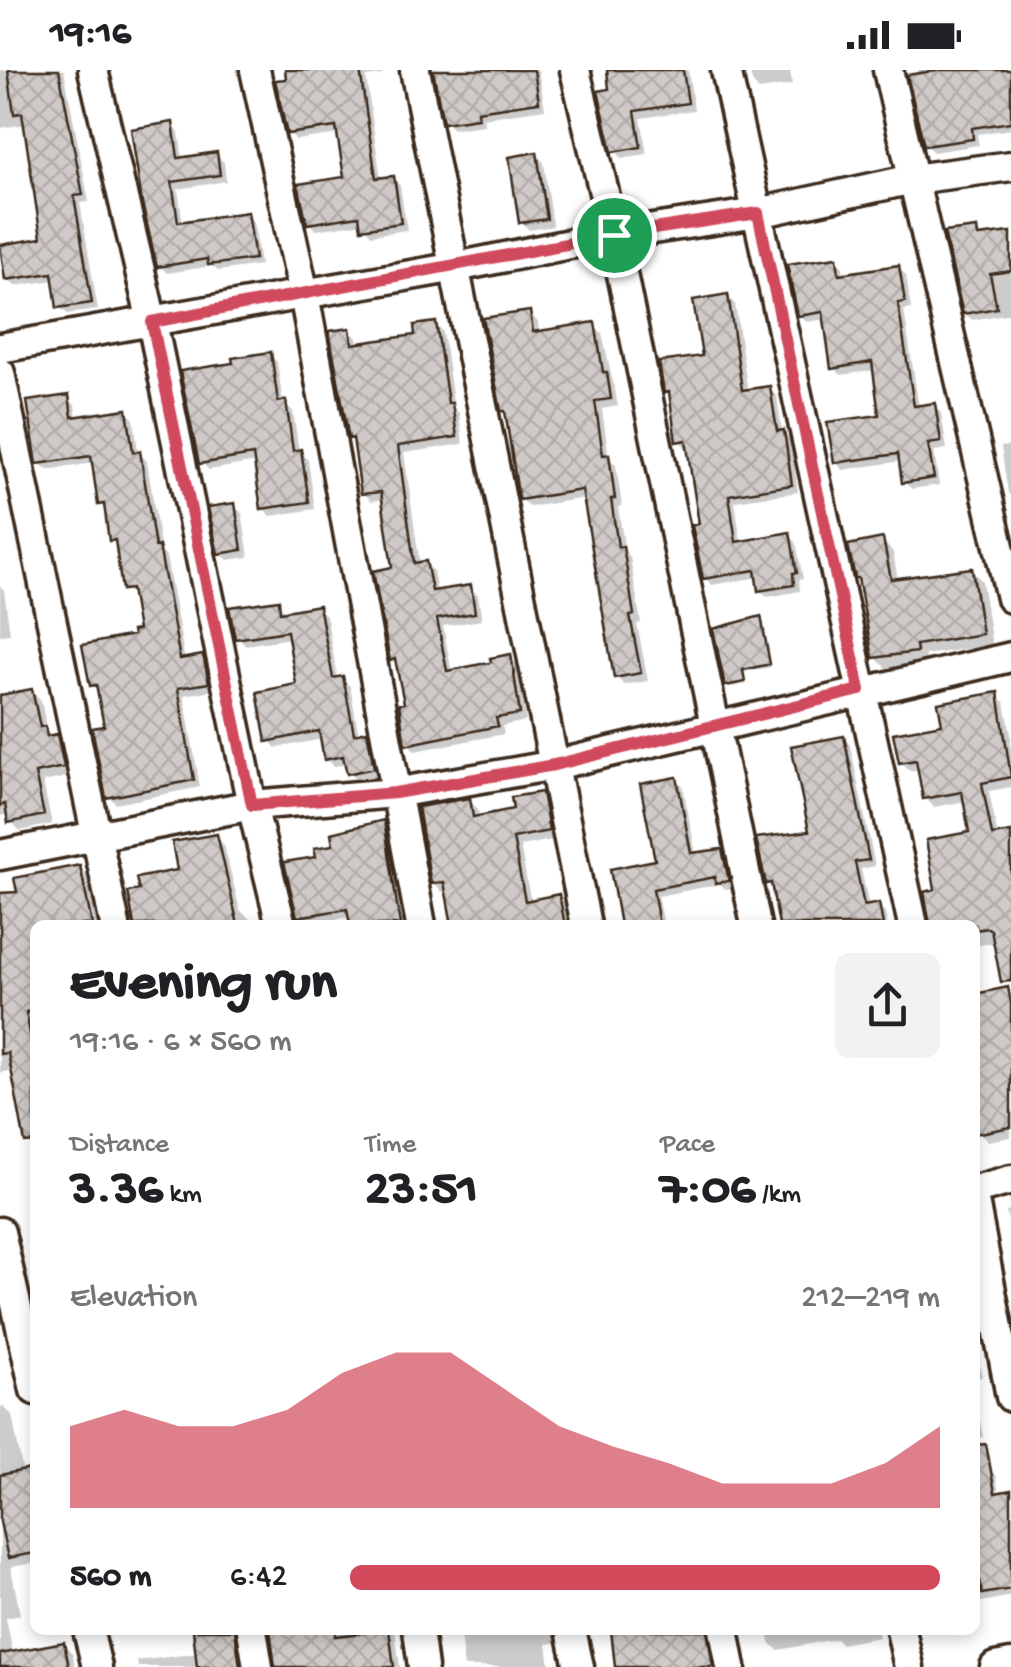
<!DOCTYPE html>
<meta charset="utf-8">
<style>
:root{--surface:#fff;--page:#f2f2f2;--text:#202124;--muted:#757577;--accent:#d1495b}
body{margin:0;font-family:"Gochi Hand",sans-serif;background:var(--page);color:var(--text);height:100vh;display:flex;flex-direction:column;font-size:38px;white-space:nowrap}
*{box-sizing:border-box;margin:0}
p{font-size:32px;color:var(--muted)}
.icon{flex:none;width:55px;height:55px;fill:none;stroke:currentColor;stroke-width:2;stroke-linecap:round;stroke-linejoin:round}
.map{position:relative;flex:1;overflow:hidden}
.panel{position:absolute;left:30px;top:850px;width:950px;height:715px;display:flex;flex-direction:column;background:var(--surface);border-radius:15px;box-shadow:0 5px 15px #0003}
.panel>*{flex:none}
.pin{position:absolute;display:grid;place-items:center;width:85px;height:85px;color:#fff;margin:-42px;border:5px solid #fff;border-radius:50%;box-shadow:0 2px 10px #0007}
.round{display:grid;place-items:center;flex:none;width:105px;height:105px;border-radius:15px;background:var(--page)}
.summary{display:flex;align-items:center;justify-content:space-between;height:170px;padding:0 40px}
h1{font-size:55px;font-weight:700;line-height:75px}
.metrics{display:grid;grid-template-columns:repeat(3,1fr);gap:15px;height:170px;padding:10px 40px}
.metrics div{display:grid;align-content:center}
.metrics b{font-size:50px;font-weight:700}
.metrics small{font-size:28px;font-weight:400}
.metrics p{font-size:28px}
.chart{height:280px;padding:20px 40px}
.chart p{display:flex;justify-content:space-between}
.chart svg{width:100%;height:180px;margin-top:10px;fill:var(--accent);opacity:.7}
ul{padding:0 40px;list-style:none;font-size:32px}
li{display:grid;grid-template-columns:160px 120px 1fr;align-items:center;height:75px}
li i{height:25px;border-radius:12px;background:var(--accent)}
.status{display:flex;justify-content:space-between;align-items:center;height:70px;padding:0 50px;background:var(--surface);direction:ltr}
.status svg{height:28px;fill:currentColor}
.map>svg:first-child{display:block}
.shadow{fill:#0003}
.building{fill:url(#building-cross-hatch);stroke:#3b2a1e;stroke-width:2.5}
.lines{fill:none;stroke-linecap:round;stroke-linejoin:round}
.street-casing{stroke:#3b2a1e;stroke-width:35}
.street{stroke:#fff;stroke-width:28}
.route-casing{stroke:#fff;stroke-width:20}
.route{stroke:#d1495b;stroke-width:12}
</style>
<div class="status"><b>19:16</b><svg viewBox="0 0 49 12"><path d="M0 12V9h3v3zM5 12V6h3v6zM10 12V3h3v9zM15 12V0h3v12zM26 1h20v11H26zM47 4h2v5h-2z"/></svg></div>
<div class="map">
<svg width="1011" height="1597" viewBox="0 0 1011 1597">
<defs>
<pattern id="building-cross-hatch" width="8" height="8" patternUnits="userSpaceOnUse" patternTransform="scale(2.5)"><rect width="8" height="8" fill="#cfcac7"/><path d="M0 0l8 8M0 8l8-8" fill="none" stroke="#b3aeaa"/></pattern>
</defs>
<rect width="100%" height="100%" fill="#fff"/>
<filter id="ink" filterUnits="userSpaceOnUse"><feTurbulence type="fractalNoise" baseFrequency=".01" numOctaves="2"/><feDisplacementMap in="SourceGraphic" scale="20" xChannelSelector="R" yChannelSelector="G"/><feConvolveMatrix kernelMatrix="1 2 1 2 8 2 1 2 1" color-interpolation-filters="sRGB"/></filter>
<g filter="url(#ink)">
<path class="shadow" d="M0,0H64L89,132L80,133L98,240L67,244L60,237L55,210L15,216L7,208L44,170L26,54L0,58Z
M287,0H382L383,5L366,7L381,110L393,108L400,116L407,160L371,165L363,153L316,160L309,153L347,110L340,64L296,70L289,62Z
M435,0H538L545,39L483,48L484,55L453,59L446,52Z
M609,0H688L694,40L641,48L647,84L622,88L615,80Z
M750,0H790L792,15L759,20L752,12Z
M918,0H1011V59L977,64L979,75L933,82L926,75Z
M172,55L179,62L183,90L216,85L224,92L226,111L178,119L183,154L247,145L254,152L260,195L218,201L212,196L167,203L159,195Z
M537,85L544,93L553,156L529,160L521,152Z
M976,160L983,168L1011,164V243L972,250L965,243Z
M836,189L843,197L844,205L898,198L906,205L911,239L904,240L919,338L934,336L941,343L947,379L934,381L939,415L912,419L904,412L901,391L843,400L836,392L882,347L876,300L841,305L833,297L826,249L807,252L800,244Z
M727,227L735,234L748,322L769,319L777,326L782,362L791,370L798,422L735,431L741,473L789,465L796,472L803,509L799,510L800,521L768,527L760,520L759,507L712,515L705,508L702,456L690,377L686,378L679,370L672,327L667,322L705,288Z
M530,244L538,252L539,263L594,255L602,263L618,336L602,339L609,388L616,395L622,436L618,437L625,482L630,487L641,553L637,554L648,611L624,615L616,607L586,428L529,437L521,428L508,345L503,340Z
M435,254L443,262L454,338L459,343L463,374L404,383L420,495L426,494L433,501L437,523L470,518L478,525L482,550L443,556L452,603L510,587L517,595L526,651L502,656L504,664L415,681L408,673L407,635L399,597L392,589L395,499L385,429L371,431L364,423L356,373L351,368L349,260L357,268L358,276L418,267Z
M270,285L277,292L283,333L293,341L299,382L308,390L315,439L271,446L263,438L256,392L209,400L201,392Z
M68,328L75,335L77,349L126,342L134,349L138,382L147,391L161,482L166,486L185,591L202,588L210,595L215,620L184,625L200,717L116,734L109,726L106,658L100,623L92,615L141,562L134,526L125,519L118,477L111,470L107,441L100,434L94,393L47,400L39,392Z
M1011,375V426L1008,423L1001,377Z
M234,436L242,443L249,487L228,490L220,483Z
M882,471L893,482L898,511L971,500L982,511L992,575L925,585L926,592L886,598L875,587L861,510Z
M0,516L4,520L10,564L0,565Z
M278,532L286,544L318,538L326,545L338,610L342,609L350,616L359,666L366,664L374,672L380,705L357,710L349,702L347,694L334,696L327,689L323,669L276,678L269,670L299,616L291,568L245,575L238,567Z
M760,549L771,597L744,602L747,614L730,617L727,614Z
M32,621L41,630L47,661L66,676L72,706L43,712L52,754L20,761L11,751L9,744L0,746V628Z
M997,625L1005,633L1011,664V717L989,721L998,767L1011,764V901L996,872L975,876V855H932L938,821L972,764L966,731L934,737L925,728L920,699L910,701L901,692L945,656Z
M843,668L850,675L875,796L861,799L869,837L878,835L885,842L887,855H781L775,820L768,813L812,763Z
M676,709L683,716L696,785L722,782L729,789L735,818L725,819L720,814L658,826L664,855H624L658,792Z
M541,724L549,733L557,769L520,776L531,832L558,827L567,835L570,855H455L448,821L442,822L434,813L469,730L478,739L479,748L516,741Z
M383,753L392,762L409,855H351L350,847L308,855L299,846L319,789L336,777Z
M216,767L224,775L240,840L249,848L250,855H136L180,802Z
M80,798L87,805L97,855H35V1082L30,1051L13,1000L0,1003V825L20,824Z
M1007,920L1011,924V1067L988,1071L979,1062L975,1040V926Z
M1011,1140V1166L1006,1141Z
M975,1267L982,1307L975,1308Z
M975,1325L983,1367L975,1368Z
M3,1336L12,1345L23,1403L35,1401V1493L11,1497L20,1545L6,1548L13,1584L64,1575L73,1584L75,1597H0V1337Z
M989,1399L996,1406L999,1424L1011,1425V1526L977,1533L978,1540H975V1401Z
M195,1560H247V1597H138L137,1591L198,1583Z
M272,1560H395L400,1597H277Z
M448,1560H556L558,1572L547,1574L550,1597H464L460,1565L454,1566Z
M614,1560H714L720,1597H619Z
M768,1560H877L879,1567L841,1574L836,1569L778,1580L770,1573Z"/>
<path class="building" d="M8,0H59L83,125L74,126L92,233L57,238L52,203L5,210L0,175L41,168L22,43L14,44Z
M285,0H360L376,108L394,106L401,153L361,159L359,146L307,154L298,114L344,107L336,57L287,64L275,10L286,9Z
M433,0H534L539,32L477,41L478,48L443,53Z
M607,0H683L688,33L635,41L641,77L612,82L598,21L609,19Z
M940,0H1011V52L972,58L973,69L924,76L907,5Z
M173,52L178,88L217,82L220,105L172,112L178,152L248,142L255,189L208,195L207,189L157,197L142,133L131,59Z
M537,82L547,149L519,153L509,87Z
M977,158L978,166L1011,162V201L990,204L997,238L963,244L944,162Z
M837,187L839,204L899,195L905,232L898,233L914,336L935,333L941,372L928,374L934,408L902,413L898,384L834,393L827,352L879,345L872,292L831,299L823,242L798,246L787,194Z
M728,224L742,320L770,316L777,361L784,360L792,415L729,425L736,472L790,462L797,503H793L794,515L758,521L755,500L703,509L692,455L699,454L686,370L676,372L669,322L664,323L659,292L702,286L693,230Z
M530,241L533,262L595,252L603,302H607L611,329L595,331L603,385L609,384L615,429H611L618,477L623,476L634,545L630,546L641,603L614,608L582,420L519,430L505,341H501L483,248Z
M436,252L448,333H452L457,367L398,376L414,493L426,491L432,521L471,515L475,543L437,549L447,601L491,592L490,588L511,584L520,644L496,648L498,656L405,675L399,634L404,633L395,589L390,591L373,501L392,497L381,422L361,424L353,368L349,369L329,261L350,258L352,274L415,265L414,255Z
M271,282L278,332L286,330L293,381L301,379L309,432L261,439L253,385L199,394L180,301L233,293L232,288Z
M69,325L72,347L127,339L133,382L140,381L155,477L159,476L180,589L203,585L209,613L178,618L194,710L106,728L92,658L104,656L96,615L90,616L82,575L133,565L132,561L138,560L131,519L122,520L115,470L109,471L104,434L98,435L91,386L37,394L27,331Z
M235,433L242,480L218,484L208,437Z
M883,468L891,509L972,498L982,564L916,575L917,582L873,588L858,508H855L848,475Z
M279,530L280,542L319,535L333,608L343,606L354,664L367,661L374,698L347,704L343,686L324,690L319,661L266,672L257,622L296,614L287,561L235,569L229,537Z
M761,546L770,594L743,600L745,612L725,616L713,559Z
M32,619L40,657L45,656L47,666L57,664L64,697L35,703L44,745L8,753L5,734L0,736V625Z
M998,622L1011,707L982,713L992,765L1011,762V911L1001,912L991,860L988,858L975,860V855H930L924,822L935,819L926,770L969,762L962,722L923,729L916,690L899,693L893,663L942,654L938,633Z
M844,666L869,790L855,792L864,836L879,833L883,855H779L771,813L766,814L756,768L809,761L791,676Z
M677,707L691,783L722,779L729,811L715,813V807L653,819L659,855H620L610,799L655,790L640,714Z
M542,722L549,761L513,768L525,831L559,824L565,855H452L444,812L431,814L418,737L470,728L473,747L513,739L511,727Z
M384,750L400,855H350L347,839L297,847L284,792L316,787L314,778L333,775L331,763Z
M217,764L238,855H134L128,822L139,820L136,808L177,800L172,772Z
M80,795L92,855H35V887L30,888L35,912V940L26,942L35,991V1072L25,1073L8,983L0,984V823L17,822L14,808Z
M1008,917L1011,933V1057L975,1064V924Z
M986,1374L995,1423L1011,1420V1519L982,1524L975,1490V1375Z
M35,1398V1483L8,1488L0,1452V1405Z
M193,1560H235L240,1597H197Z
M270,1560H335V1566L389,1560L394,1597H275Z
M611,1560H707L713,1597H615Z
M64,1572L69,1597H0V1584Z"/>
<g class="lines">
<g class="street-casing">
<path id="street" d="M93,0L152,252L252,735L281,855
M255,0L304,224L421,855
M415,0L586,855
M575,0L614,165L756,855
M726,0L913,855
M888,0L1011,528
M0,278L456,197L614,165L758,143L913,109L1011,96
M0,303L115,855
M0,785L252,735L395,723L555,695L1011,587
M975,1120L1011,1110
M975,1136L1011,1327
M0,1162L35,1320
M88,1560L97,1597
M252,1560L258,1597
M418,1560L423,1597
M571,1560L579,1597
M724,1560L731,1597
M901,1560L909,1597
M995,1597L1011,1594"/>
</g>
<use href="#street" class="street"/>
</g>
</g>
<g class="lines" filter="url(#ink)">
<g class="route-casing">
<path id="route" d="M758,143L860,620L554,695L395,723L252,735L152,252L614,165Z"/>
</g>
<use href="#route" class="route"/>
</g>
</svg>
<div class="pin" style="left:614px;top:165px;background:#1e9e55"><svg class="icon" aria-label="arrive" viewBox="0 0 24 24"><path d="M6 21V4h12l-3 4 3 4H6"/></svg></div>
<section class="panel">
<div class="summary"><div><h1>Evening run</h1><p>19:16 · 6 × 560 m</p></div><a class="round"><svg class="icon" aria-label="share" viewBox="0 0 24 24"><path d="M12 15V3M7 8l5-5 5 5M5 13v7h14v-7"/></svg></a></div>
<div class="metrics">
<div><p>Distance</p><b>3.36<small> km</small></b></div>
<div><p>Time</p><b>23:51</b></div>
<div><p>Pace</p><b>7:06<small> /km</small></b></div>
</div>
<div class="chart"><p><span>Elevation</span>212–219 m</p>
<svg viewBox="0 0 160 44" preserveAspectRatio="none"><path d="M0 44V24L10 20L20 24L30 24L40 20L50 11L60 6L70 6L80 15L90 24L100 29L110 33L120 38L130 38L140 38L150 33L160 24V44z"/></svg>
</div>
<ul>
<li><b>560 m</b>6:42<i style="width:100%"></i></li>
</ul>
</section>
</div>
